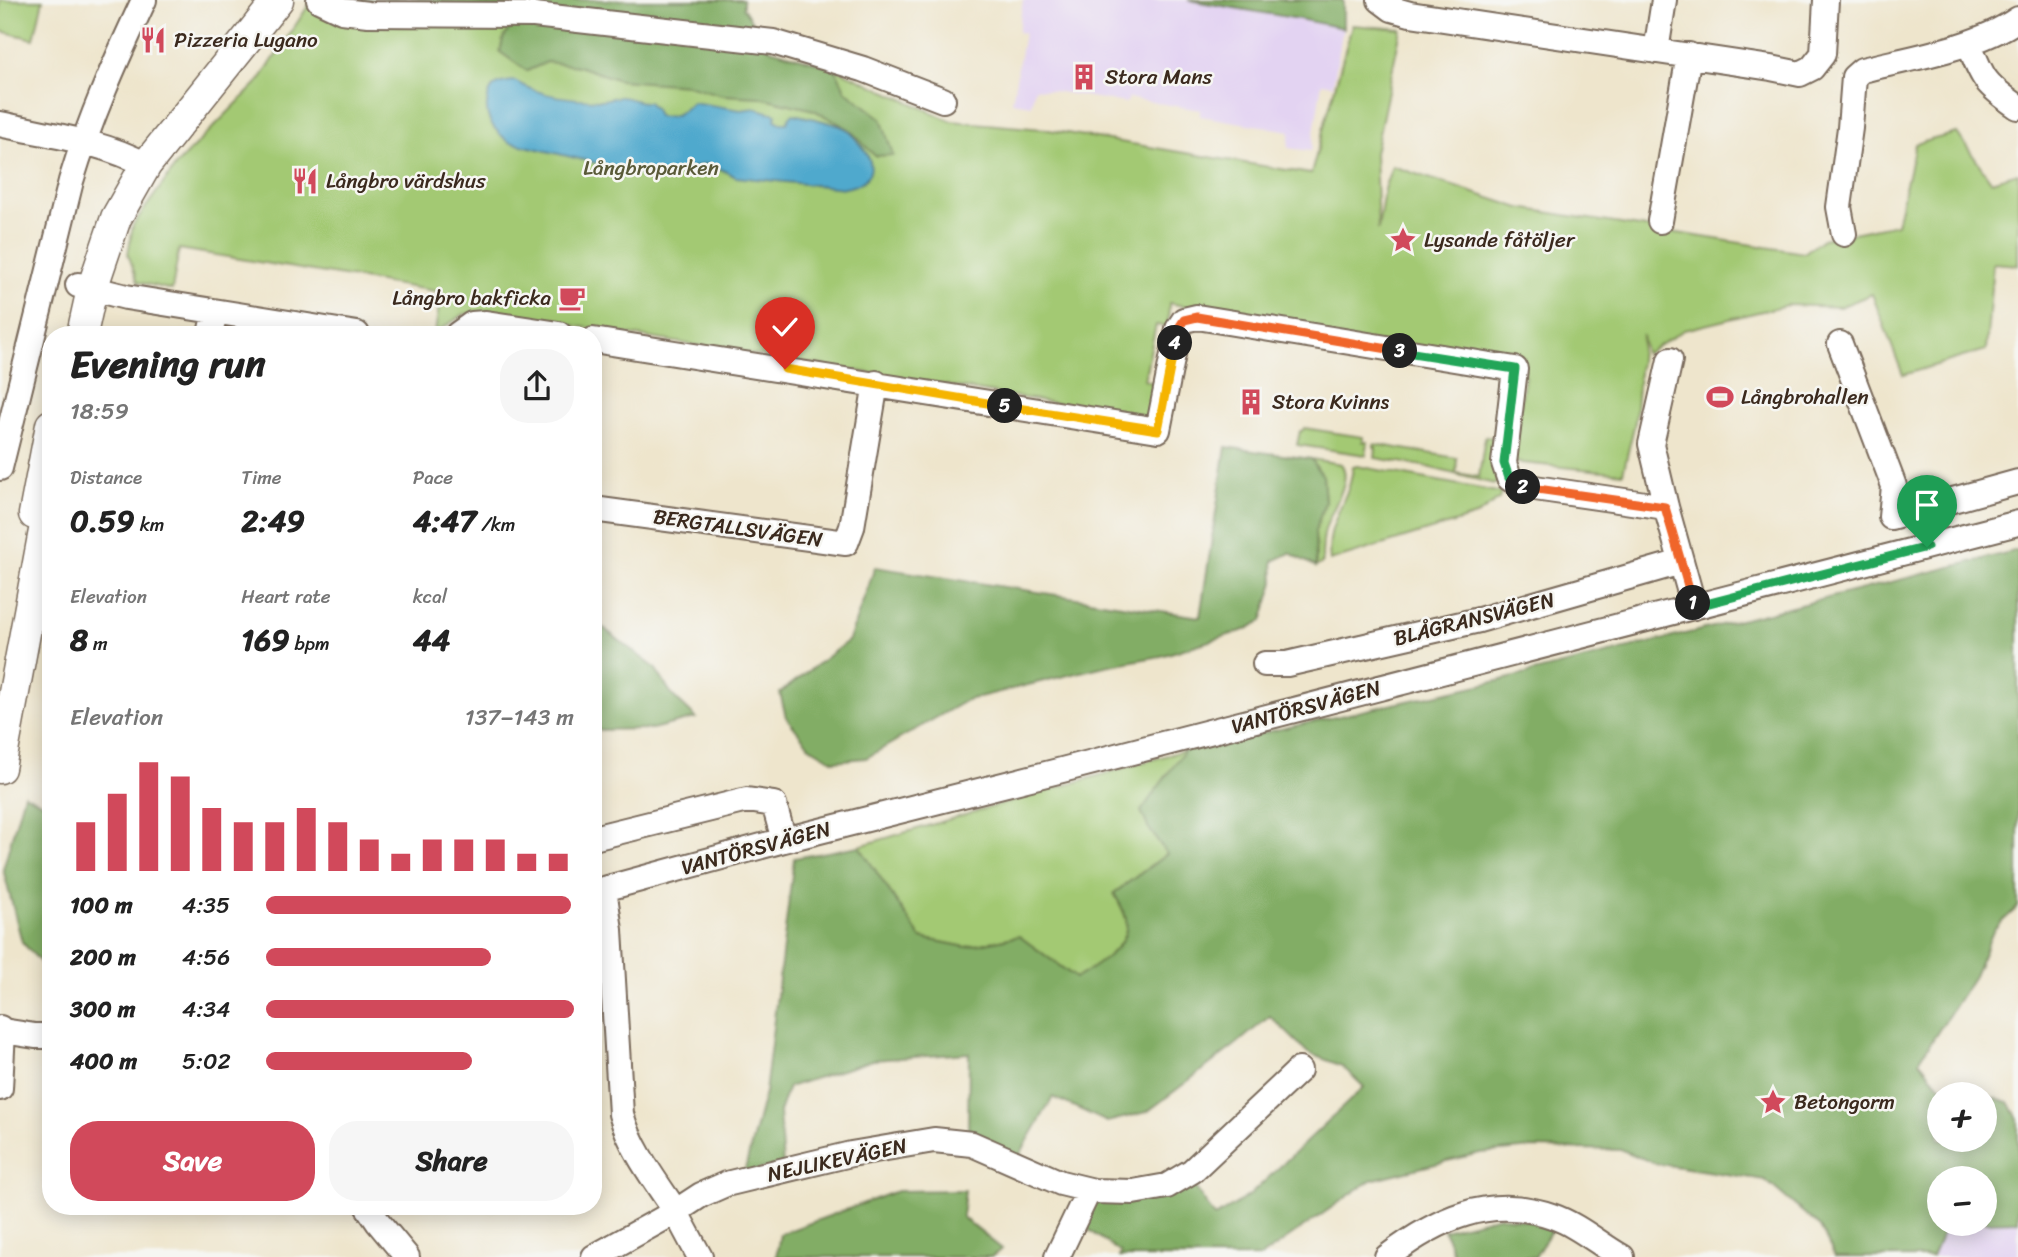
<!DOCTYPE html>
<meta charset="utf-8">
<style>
:root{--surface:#fff;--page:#f6f6f6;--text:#222;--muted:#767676;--accent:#d1495b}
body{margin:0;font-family:Sriracha,sans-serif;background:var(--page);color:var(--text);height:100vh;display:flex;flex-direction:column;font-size:26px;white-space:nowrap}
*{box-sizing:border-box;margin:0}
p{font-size:23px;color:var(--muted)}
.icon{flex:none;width:38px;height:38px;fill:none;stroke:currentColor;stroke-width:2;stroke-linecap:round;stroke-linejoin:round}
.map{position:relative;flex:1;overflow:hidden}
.sheet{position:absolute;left:42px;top:326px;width:560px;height:889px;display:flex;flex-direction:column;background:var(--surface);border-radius:28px;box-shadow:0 4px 18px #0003}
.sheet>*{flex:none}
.fabs{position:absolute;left:1927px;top:1082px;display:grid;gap:14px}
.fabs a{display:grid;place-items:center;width:70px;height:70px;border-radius:50%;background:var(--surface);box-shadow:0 4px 18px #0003;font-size:35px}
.pin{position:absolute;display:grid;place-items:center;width:60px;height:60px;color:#fff;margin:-72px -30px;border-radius:50% 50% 50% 0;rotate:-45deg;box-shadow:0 0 7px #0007}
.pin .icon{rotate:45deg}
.km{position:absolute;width:35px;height:35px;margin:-18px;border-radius:50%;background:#222;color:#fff;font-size:19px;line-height:35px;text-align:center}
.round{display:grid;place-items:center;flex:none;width:74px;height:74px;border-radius:28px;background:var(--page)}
.summary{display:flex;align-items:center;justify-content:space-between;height:119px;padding:0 28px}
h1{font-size:38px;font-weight:800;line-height:52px}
.figures{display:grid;grid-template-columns:repeat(3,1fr);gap:10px;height:119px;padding:7px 28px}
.figures div{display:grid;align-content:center}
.figures b{font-size:30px;font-weight:800}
.figures small{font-size:19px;font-weight:400}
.figures p{font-size:19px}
.chart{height:196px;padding:14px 28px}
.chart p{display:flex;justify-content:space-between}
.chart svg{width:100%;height:126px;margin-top:7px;stroke:var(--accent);stroke-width:6}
.cta{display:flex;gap:14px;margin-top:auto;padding:14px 28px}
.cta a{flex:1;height:80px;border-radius:28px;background:var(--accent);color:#fff;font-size:28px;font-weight:800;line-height:80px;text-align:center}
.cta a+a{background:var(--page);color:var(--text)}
ul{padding:0 28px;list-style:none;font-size:23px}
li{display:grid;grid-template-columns:112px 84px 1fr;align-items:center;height:52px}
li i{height:18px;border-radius:9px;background:var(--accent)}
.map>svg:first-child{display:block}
.built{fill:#e3d3f2}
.green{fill:#a3c973;stroke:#6f7a48;stroke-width:2}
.forest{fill:#82ad65;stroke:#5e6c42;stroke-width:2}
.water{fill:#4fa9cd;stroke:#456a76;stroke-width:2}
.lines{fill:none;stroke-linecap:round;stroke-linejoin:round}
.minor-casing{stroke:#7a6b5b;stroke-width:28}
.major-casing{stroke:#7a6b5b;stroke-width:33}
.minor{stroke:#fff;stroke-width:24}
.major{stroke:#fff;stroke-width:30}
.split-1-casing{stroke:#fff;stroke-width:14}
.split-2-casing{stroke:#fff;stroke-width:14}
.split-3-casing{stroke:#fff;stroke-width:14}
.split-4-casing{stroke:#fff;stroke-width:14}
.split-5-casing{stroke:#fff;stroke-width:14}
.split-6-casing{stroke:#fff;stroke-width:14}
.split-1{stroke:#22a559;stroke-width:9}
.split-2{stroke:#f0652b;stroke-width:9}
.split-3{stroke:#22a559;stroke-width:9}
.split-4{stroke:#f0652b;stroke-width:9}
.split-5{stroke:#f5b400;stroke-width:9}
.split-6{stroke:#f5b400;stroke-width:9}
.labels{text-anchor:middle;stroke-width:5;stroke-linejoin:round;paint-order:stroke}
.poi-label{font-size:21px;fill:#3b2a1e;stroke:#f6f6f2;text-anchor:start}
.park-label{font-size:21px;fill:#5a5a38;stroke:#f6f6f2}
.street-label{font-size:21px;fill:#3b2a1e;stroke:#f6f6f2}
</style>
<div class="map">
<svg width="2018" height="1257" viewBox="0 0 2018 1257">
<rect width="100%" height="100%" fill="#f6f6f2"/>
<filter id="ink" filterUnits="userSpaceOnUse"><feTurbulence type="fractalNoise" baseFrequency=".0143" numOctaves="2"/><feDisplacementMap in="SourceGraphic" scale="14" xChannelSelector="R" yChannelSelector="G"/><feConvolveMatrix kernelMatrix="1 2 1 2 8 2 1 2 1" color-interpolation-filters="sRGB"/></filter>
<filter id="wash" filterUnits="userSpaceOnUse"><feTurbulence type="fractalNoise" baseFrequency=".00686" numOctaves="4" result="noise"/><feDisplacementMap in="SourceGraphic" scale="28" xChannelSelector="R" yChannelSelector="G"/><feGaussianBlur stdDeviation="1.57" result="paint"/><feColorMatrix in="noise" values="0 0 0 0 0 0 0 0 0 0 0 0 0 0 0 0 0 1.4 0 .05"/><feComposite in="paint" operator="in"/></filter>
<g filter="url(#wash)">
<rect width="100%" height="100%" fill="#eee5cc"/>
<path class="built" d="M1023,0H1188L1299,19L1343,28L1333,85L1322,83L1311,151L1288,148L1290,131L1200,116V110L1128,98L1126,103L1035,88L1031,105L1012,102L1024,33L1018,32Z
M2018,1221V1257H1932L1947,1223Z"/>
<path class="green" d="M0,0H43L34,39L0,31Z
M312,0H737L770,49L835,68L951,121L1043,129L1311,174L1352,25L1401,29L1375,153L1378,230L1384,189L1392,166L1520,208L1804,253L1823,239L1897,224L1915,144L1957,133L1991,181L2018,173V265L1993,263L1986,350L1903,375L1872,294L1840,307L1787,305L1684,330L1645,354L1642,335L1635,422L1623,473L1512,462L1525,375L1169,303L1168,327L1156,325L1144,380L1156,384L1150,418L489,312L464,314L435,333L441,292L179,249L172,290L138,282L128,254L133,225L178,163L259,81Z
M1304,428L1363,437V442H1368L1366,455L1297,445L1300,431H1302Z
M1485,436L1493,438L1498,442L1499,482L1494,484L1423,466L1375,458L1376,448L1374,447V444L1457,458L1456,473L1479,477Z
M1311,459L1341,464C1354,480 1329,512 1325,530C1322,541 1322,552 1322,563L1316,567L1315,531L1325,502L1323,476Z
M1357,466L1497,492L1501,493L1499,499L1476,516L1330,561C1326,533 1338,514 1348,489C1351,482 1352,474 1353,467Z
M1185,750L1148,827L1167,854L1114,893C1118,901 1124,910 1126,919C1132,946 1095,967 1076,978L1019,936L966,947L921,938L859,846Z"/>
<path class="forest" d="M355,0H743V8L770,49L835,68L846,91L881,118L893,155L875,156L849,129L814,110L759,97L722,95L687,85L619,80L578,66L547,62L527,71L500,52L503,39L524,7L419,8Z
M1188,0H1343V28L1299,19Z
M1226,447L1311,459L1323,476L1325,502L1315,531L1316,567L1290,553L1273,561L1274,582L1262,621L1245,630L1161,656L1105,666L967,700L866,758L834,761L810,747L786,717L780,693L849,640L875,567L1200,617Z
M2018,550V907L1994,929L1974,976L1919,1061L1940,1086L1974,1094H1939V1139H1984L1985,1096L2009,1102L2018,1119V1221L1985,1222L1984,1178H1939V1223H1947L1932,1257H1835L1820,1227L1765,1180L1654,1163L1622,1150L1532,1148L1480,1153L1371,1180L1261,1257H1119L1121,1253L1082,1225L1090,1205L1101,1200L1191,1181L1215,1217L1250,1195L1364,1087L1342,1066L1308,1053L1270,1016L1234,1046L1147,1112L1107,1122L1053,1097L1019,1156L968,1133L969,1053L873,1060L788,1087L779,1112L783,1164L744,1173L765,1092L794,858L859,846L921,938L966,947L1019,936L1076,978C1095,967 1132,945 1126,919C1124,910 1118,901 1114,893L1167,854L1148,827L1141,811L1185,750L1498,681Z
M593,620L655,668L673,696L696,718L652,729L593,730Z
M24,794L51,807V967L43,965L22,942L3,869Z
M965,1190L962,1217L1002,1249L991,1257H776L780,1234L897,1191Z
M1500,1216L1530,1221L1552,1229L1535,1257H1454L1444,1230Z"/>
<path class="water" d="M515,81C541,97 570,99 600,100C607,100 615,96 622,97C632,98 638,103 648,102L655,109L658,116C673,119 681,113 692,102L741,110L754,108L776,114L775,120L781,123H787L790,116L794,114C809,118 834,122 847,129C851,132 855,138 858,142C878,164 875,182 845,188L736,177L715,166L704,164L676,173L650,176L509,142C494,130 483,118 488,98C491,83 502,82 515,81Z"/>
</g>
<g filter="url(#ink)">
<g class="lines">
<g class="minor-casing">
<path id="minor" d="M319,0L342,11L368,14L534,15L773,42L863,69L943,100
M1380,0L1392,9L1410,14L1771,68L1800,74L1812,68L1823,54L1826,0
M1969,43C1982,79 1986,85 2018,107
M1656,51L1664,0
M0,124C49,135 102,141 146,165
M1660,221L1689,55
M1844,234L1839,207L1850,128L1854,77L1862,70C1911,58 1976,48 2018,19
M78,285L126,297L357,334
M210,334L215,312
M458,334L472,324L486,323L559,334
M593,340L1158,430L1178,329L1184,320L1197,317L1515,369L1504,463L1509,478L1521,486L1666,507
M1840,344L1894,486L1891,517L2018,482
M1670,360L1651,444L1666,507L1694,607
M0,468L71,181C90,118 116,60 144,0
M593,509L846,543L852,527L876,383
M1265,664H1287L1479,620L1681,562
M593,838L747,800L774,804L784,840
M604,889L610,930L621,1114C631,1149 654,1179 674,1209C683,1225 691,1241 700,1257
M593,892L784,840L1062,770L2018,523
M0,1028L3,1031L35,1036H51
M0,1088L3,1031
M367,1206L378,1222L407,1257
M594,1257L675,1212L701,1195L726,1184L851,1154L934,1140L972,1144L1061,1183L1094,1191L1133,1192L1167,1186L1192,1171L1299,1070
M1057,1257L1089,1190
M1387,1257C1437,1219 1489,1194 1552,1216C1578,1225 1599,1244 1622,1257"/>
</g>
<g class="major-casing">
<path id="major" d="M82,334L92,289L116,218L146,165L278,0
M34,514L51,425
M0,768L51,493"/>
</g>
<use href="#minor" class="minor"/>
<use href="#major" class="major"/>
</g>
</g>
<g class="lines" filter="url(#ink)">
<g class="split-1-casing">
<path id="split-1" d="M1693,603L1694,607L1927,547"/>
</g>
<g class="split-2-casing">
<path id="split-2" d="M1523,487L1665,507L1693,603"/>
</g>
<g class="split-3-casing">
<path id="split-3" d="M1400,351L1515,369L1504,463L1509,478L1523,487"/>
</g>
<g class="split-4-casing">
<path id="split-4" d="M1175,343L1178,329L1184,320L1197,317L1400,351"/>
</g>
<g class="split-5-casing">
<path id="split-5" d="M1005,406L1158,430L1175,343"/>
</g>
<g class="split-6-casing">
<path id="split-6" d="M785,369L1005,406"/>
</g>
<use href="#split-1" class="split-1"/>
<use href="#split-2" class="split-2"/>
<use href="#split-3" class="split-3"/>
<use href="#split-4" class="split-4"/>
<use href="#split-5" class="split-5"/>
<use href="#split-6" class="split-6"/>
</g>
<defs>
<g id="restaurant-bare" transform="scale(2.1)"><path d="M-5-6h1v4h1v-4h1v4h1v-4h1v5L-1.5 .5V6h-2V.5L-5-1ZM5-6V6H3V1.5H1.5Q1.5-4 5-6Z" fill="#d1495b" stroke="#f6f6f2" stroke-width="2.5" paint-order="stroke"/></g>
<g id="building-bare" transform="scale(2.1)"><path d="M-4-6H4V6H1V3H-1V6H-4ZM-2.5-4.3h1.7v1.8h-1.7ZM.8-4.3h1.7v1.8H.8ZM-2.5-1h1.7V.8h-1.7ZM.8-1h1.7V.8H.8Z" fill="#d1495b" stroke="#f6f6f2" stroke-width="2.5" paint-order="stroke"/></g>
<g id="sight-bare" transform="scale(2.1)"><path d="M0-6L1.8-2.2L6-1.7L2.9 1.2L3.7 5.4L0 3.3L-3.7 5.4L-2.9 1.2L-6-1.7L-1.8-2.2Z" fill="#d1495b" stroke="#f6f6f2" stroke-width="2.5" paint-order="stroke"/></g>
<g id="cafe-bare" transform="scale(2.1)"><path d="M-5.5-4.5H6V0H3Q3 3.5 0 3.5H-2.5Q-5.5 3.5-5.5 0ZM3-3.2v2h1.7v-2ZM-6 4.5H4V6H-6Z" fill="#d1495b" stroke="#f6f6f2" stroke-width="2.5" paint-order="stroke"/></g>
<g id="stadium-bare" transform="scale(2.1)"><path d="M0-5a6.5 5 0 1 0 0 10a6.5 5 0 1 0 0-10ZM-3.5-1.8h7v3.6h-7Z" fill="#d1495b" stroke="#f6f6f2" stroke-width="2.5" paint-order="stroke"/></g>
</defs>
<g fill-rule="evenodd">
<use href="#restaurant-bare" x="153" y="40"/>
<use href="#building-bare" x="1084" y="77"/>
<use href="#restaurant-bare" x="305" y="181"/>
<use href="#sight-bare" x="1403" y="240"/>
<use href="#cafe-bare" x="572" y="298"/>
<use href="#stadium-bare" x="1720" y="397"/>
<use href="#building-bare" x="1251" y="402"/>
<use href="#sight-bare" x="1773" y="1102"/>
</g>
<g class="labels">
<g class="poi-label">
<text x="174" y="47">Pizzeria Lugano</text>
<text x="1105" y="84">Stora Mans</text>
<text x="326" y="188">Långbro värdshus</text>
<text x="1424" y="247">Lysande fåtöljer</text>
<text x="551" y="305" text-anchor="end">Långbro bakficka</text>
<text x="1741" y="404">Långbrohallen</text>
<text x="1272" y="409">Stora Kvinns</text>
<text x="1794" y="1109">Betongorm</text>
</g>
<g class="park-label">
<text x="651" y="175">Långbroparken</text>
</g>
<g class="street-label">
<text transform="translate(738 528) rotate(8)" y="7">BERGTALLSVÄGEN</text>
<text transform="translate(1474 619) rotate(-14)" y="7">BLÅGRANSVÄGEN</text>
<text transform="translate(1306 707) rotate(-15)" y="7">VANTÖRSVÄGEN</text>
<text transform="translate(756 848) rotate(-15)" y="7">VANTÖRSVÄGEN</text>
<text transform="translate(837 1160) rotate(-12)" y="7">NEJLIKEVÄGEN</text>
</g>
</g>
</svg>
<div class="fabs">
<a>+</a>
<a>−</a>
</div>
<div class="pin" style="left:1927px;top:547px;background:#1e9e55"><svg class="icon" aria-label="arrive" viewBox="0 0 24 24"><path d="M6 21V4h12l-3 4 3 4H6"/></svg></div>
<div class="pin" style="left:785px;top:369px;background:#d93025"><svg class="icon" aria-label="check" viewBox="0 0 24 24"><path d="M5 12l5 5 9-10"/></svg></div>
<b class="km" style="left:1693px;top:603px">1</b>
<b class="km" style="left:1523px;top:487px">2</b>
<b class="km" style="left:1400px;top:351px">3</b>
<b class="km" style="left:1175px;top:343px">4</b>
<b class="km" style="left:1005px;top:406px">5</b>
<section class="sheet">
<div class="summary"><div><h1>Evening run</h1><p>18:59</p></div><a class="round"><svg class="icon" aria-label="share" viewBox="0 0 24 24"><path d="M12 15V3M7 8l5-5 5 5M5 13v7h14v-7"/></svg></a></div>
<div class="figures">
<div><p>Distance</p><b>0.59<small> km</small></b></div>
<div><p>Time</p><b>2:49</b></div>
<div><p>Pace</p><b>4:47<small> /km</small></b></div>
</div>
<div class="figures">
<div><p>Elevation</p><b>8<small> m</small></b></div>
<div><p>Heart rate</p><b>169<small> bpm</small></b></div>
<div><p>kcal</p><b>44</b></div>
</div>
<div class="chart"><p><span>Elevation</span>137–143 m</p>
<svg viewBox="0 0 160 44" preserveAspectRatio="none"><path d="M5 44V27M15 44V17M25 44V6M35 44V11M45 44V22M55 44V27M65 44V27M75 44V22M85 44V27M95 44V33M105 44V38M115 44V33M125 44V33M135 44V33M145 44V38M155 44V38"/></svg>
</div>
<ul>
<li><b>100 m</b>4:35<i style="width:99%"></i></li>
<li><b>200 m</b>4:56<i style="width:73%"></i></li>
<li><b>300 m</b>4:34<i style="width:100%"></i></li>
<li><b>400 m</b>5:02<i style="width:67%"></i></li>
</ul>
<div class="cta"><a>Save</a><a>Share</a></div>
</section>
</div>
